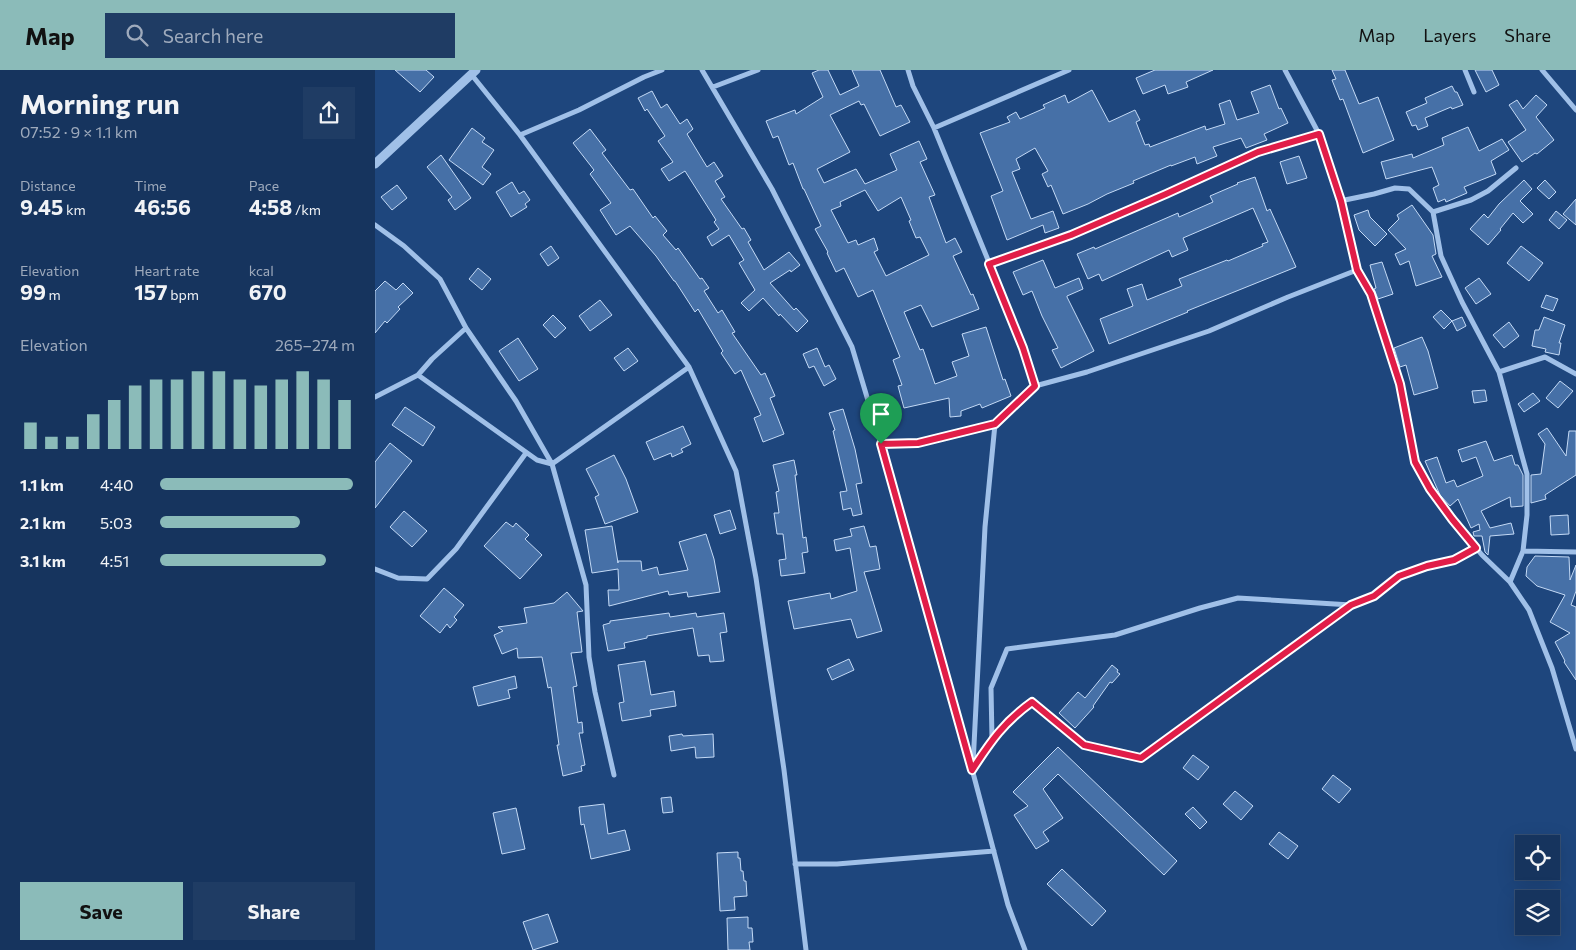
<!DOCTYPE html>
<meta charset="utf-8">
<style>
:root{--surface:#16345e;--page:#1f3c64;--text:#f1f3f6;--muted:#9eaabc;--line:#354f73;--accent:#8bbbb9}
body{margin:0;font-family:Commissioner,sans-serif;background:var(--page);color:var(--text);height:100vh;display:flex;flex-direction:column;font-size:19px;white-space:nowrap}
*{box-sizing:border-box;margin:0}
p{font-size:16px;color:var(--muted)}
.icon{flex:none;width:28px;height:28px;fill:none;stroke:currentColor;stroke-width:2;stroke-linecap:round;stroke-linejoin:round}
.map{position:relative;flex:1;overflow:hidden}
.sheet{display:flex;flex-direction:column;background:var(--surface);width:375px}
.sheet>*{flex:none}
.tools{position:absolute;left:1140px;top:765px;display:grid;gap:10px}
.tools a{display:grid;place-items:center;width:45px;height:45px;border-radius:0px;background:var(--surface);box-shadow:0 5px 20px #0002,0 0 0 1px var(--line);font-size:25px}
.pin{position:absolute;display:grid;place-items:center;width:42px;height:42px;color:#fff;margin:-51px -21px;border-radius:50% 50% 50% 0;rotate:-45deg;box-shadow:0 0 5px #0007}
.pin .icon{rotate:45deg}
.round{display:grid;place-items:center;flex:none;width:52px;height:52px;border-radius:0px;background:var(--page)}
.overview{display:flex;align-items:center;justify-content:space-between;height:85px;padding:0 20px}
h1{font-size:28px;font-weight:700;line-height:38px}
.stats{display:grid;grid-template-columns:repeat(3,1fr);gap:8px;height:85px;padding:5px 20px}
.stats div{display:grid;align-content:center}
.stats b{font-size:21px;font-weight:700}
.stats small{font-size:14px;font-weight:400}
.stats p{font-size:14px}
.chart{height:140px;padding:10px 20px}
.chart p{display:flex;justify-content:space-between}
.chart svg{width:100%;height:90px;margin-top:5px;stroke:var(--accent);stroke-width:6}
.cta{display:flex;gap:10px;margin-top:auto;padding:10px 20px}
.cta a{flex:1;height:58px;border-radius:0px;background:var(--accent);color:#111;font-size:20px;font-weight:700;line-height:58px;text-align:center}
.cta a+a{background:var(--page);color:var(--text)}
ul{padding:0 20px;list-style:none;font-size:16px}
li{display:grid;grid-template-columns:80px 60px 1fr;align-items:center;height:38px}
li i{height:12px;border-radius:6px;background:var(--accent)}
header{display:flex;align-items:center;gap:30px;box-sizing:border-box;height:70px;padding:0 25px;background:var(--accent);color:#111}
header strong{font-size:24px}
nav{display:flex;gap:28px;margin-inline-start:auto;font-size:18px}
.search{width:350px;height:45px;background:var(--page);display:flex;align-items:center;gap:12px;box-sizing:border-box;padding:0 18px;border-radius:0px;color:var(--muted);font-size:19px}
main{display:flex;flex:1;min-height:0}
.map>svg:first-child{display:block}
.building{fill:#4670a7;stroke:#c4daf6;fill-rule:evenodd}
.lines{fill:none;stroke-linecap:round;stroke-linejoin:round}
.minor{stroke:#a0c0e8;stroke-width:5}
.tertiary{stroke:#a0c0e8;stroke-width:9}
.route-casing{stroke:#fff;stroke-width:10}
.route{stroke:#e11d48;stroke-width:6}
</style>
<header>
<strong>Map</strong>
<div class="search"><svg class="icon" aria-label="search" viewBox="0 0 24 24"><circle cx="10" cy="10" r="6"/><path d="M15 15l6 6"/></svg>Search here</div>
<nav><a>Map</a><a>Layers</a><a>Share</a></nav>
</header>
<main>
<section class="sheet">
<div class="overview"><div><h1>Morning run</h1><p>07:52 · 9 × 1.1 km</p></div><a class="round"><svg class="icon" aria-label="share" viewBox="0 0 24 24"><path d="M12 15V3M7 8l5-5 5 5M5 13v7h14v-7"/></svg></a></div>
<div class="stats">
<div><p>Distance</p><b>9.45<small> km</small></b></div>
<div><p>Time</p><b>46:56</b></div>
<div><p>Pace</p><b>4:58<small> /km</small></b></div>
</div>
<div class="stats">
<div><p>Elevation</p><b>99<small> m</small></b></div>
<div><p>Heart rate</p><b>157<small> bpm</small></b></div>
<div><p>kcal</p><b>670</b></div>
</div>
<div class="chart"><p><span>Elevation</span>265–274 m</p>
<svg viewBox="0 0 160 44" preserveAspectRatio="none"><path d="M5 44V31M15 44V38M25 44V38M35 44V27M45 44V20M55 44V13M65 44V10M75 44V10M85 44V6M95 44V6M105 44V10M115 44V13M125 44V10M135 44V6M145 44V10M155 44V20"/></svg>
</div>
<ul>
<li><b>1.1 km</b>4:40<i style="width:99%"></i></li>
<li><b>2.1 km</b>5:03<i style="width:72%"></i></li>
<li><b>3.1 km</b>4:51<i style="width:85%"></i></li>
</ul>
<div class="cta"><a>Save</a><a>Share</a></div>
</section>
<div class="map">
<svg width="1201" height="880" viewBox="0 0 1201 880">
<rect width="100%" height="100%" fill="#1e467d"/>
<path class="building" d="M20,0H51L59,7L45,22Z
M444,0H453L465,25L484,16L477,0H505L521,37L526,35L535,52L505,66L489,34L486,35L484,31L455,45L475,82L442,99L449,113L481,99L490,114L522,100L515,84L544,71L552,89L545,92L560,125L554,127L571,173L580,168L587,182L578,186L596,225L598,224L604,239L557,257L546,235L529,242L545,280L548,279L560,314L582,306L577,292L594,286L587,264L611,257L628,310L630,309L636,326L607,338L605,334L586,341V346L575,347L574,328L529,338L523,316L527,315L518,290L525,287L498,220L483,227L469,198L461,202L452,183L453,182L440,159L446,156L429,119H428L418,93L414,95L403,66L398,68L391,51L420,40L421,44L448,27L437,3ZM490,120L503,141L526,127L536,150L534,151L541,168L545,167L554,185L511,206L499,182L503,180L499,168L483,175L481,170L473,173L456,140L466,136L465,132Z
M780,0H838L811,12L813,17L793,24L790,15L768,24L761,8Z
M957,0H970L984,34L1003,27L1019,70L988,83L968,29L965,30L957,10L961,9Z
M1100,0H1117L1124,15L1111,22Z
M895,15L904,39L906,38L913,53L889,64L892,70L871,78L866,68L838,77L842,86L822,94L820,87L796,96V95L758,111L759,113L732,124L713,134L688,144L676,115L673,117L667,104L673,101L660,78L641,89L645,99L637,102L656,149L678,141L684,158L670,163L668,155L632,170L616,126L628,121L605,63L635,52L632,47L641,42L645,49L670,38L668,35L690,25L693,33L717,20L734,52L760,40L765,50L761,52L770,75L774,74L775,77L830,56L831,60L850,54L844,34L855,30L862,50L884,43L876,22Z
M1077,16L1080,22H1082L1088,35L1077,39L1076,37L1050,48L1053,56L1043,60L1041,55L1037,56L1031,42L1052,33L1050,28Z
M277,21L286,38L292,34L305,54L312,49L318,59L312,64L332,97L339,92L348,106L340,111L350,127L346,129L367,159L369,158L376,170L373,172L389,200L414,182L425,195L416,202L415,200L395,213L419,240L421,238L433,251L422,262L405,244L404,246L388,228L374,241L366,233L380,220L364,193L369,190L354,165L337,176L332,167L344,159L339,152L341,150L310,101L294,111L286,99L298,92L283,71L290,66L272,39L270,41L263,28Z
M1161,25L1172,35L1161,47L1179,70L1162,84L1160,83L1147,92L1133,72L1151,60L1134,35L1142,30L1148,39Z
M1093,57L1104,81L1127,69L1134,80L1116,91L1121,104L1089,117L1092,123L1071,132L1070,129L1063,132L1058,118L1064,115L1057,97L1011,109L1006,92L1037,84L1038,88L1069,75L1067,68Z
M97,58L110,68L107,72L119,80L107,97L116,104L108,115L74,90Z
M215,59L231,80L227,83L255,120L258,119L278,148L280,146L292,161L288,165L301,180L303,178L325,209L327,208L334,218L329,221L343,243L347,240L360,262L357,263L386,305L390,303L400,326L395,328L409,364L388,372L379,348L386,345L366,300L360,304L346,283L348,281L323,239L320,242L300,211H299L281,186L255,156L241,165L225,140L236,133L215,104L219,100L198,73Z
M66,85L96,128L80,140L73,130L77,127L52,97Z
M924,86L932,108L912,114L905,92Z
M880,107L892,141L895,139L921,197L812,241L813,242L734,274L725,249L758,236L752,219L767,214L772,230L807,216L804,209L852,190L853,191L888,176L887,174L893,172L878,138L808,168L813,180L797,187L794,180L727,211L724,204L713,209L702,184L719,177L720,179L803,143L804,147L838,132L835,126L863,114L862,113Z
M1149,110L1157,119L1145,131L1158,144L1148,153L1138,143L1125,159L1126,160L1113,175L1095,159L1109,144L1113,148L1124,134Z
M1170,110L1181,122L1174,129L1162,118Z
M137,112L144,124L149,121L155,130L150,134L152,137L136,147L121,122Z
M22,115L32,128L17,140L6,127Z
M1201,129V155L1188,144Z
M1037,135L1058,165L1061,184L1057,186L1067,207L1041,216L1034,191L1025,195L1020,184L1031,179L1013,160L1024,149L1022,145Z
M993,140L995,147L1012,164L1000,176L984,160L979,145Z
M1181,141L1192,150L1184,159L1174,150Z
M176,176L184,188L173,196L165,184Z
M1146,176L1168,193L1154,211L1132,193Z
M668,190L680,218L704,208L708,219L692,226V227L719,281L686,298L677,280L683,278L667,246L657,221L648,225L638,202Z
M1007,192L1018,224L1003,229L999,219L1001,218L995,195Z
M103,198L116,209L107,220L94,209Z
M1104,208L1116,224L1101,234L1090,218Z
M10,211L21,220L28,213L38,223L23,237L25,239L12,253L10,251L0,263V221Z
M1171,225L1183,229L1178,241L1166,237Z
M225,230L237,245L215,261L204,246Z
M1066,240L1077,251L1069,259L1058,247Z
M178,245L191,258L180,268L168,255Z
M1087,247L1091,256L1082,261L1077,251Z
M1169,247L1190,255L1184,273H1186L1184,285L1170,282L1171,279L1157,276L1160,260H1164Z
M1134,252L1144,266L1129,278L1118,265Z
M1047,267L1053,281L1063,318L1039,325L1031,295L1025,297L1019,278Z
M143,268L163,299L144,311L124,281Z
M253,278L263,291L249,301L239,288Z
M442,278L450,297L454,295L461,309L449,316L439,296L434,298L428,284Z
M1185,311L1198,321L1183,338L1171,328Z
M1110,320L1112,331L1099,333L1097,321Z
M1158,323L1165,331L1149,342L1143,334Z
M30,337L60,357L48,376L17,355Z
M468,339L480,379L487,413L481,414L487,444L478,446L476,438L468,440L465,422L472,421L458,361L460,360L454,343Z
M308,356L316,374L306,379L308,382L297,387L296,383L279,390L271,372Z
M1172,358L1191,386L1194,361H1201V405L1170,425L1171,429L1156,433V405L1166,404L1170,374L1163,364Z
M1111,371L1119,391L1137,385L1140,395H1143L1148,405V436L1136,437L1135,427L1106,441L1115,458L1136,453L1139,464L1115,466L1113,485L1110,482L1107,466H1099L1098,462L1105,460L1104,454L1096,458L1083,429L1075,436L1065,425L1050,391L1062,387L1071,413L1079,410L1082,417L1108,406L1101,387L1087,392L1083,380Z
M15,373L37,391L0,438V392Z
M239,385L251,409L263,442L230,454L220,427L224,425L211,399Z
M419,390L422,405H420L428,468L431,467L433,482L427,483L430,503L406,506L404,490L411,489L408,464H402L399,443H404L401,422L404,421L398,395Z
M355,440L361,459L345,464L339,445Z
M29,441L52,461L37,477L15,457Z
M1193,445L1194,464L1176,465L1175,446Z
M131,452L138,457L141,453L154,465L150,469L167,485L145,509L109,476Z
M237,456L243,493V491H266L267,501L282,497L284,505L313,500L304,472L331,464L339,489L345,522L313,527L312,522L294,525L293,521L234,536L233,520H244L243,499L217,503L210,460Z
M489,456L495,477L501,476L505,499L489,502L507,561L482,568L476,549L419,559L413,531L455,523L456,529L482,521L475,478L461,481L459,470L477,466L475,459Z
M1160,486L1194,487L1195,510L1201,495V521L1196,535L1201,537V610L1189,592L1190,591L1180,572L1195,563L1175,552L1190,525L1162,516L1151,506L1152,497Z
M69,518L89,535L79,547L82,550L75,558L72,554L65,563L45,546Z
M192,522L208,541L202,542L207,582L196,583L202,616L198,617L203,653L207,652L208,663H204L210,695L206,696L207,701L188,706L182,675H184L176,617L173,618L167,587L143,588L142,578L127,584L119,565L128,561L123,557L152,553L149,538L179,533Z
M294,543L295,547L321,543L322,547L349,543L352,562L345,563L349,591L335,592L334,585L323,586L318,558L272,566V568L249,573L250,578L233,581L228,555L235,553V551Z
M474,589L479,600L457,610L452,599Z
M270,591L276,625L299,621L301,636L275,640L276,646L247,651L244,633L249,632L243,595Z
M737,595L743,600L742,602L745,604L737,613L735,612L718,636L719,637L700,658L684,643L703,622L710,628Z
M140,606L142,618L133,620L135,628L103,636L98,617Z
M307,664L308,666L338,664L339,687L321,688L320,677L296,681L294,666Z
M683,677L802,791L789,805L683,704L668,719L688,748L668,762L674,771L661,779L639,745L653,736L638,722Z
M818,685L834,697L823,710L808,698Z
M958,705L976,719L964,733L947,719Z
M860,721L878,736L866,750L848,734Z
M296,727L298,742L288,743L286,728Z
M229,734L233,764L250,760L255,780L216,789L209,754L206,755L204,737Z
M818,737L832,752L825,759L810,744Z
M141,738L150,779L127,784L118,743Z
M904,762L923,776L913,789L894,774Z
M363,782V788H365L366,801H368L369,811H371L372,826L359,827L360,840L345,841L342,783Z
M687,799L731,841L717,856L672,814Z
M173,844L183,872L158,880L148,852Z
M373,847V858H377L378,872H374L375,880H353L352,848Z"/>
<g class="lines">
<path class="minor" d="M327,0L397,119L477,277L506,374L544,512L579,631L633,835L650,880
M533,0L538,16L559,58L649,278L660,316
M910,0L944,64L965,131L982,200L996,224L1025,315L1039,392L1055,419L1077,449L1107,485L1135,512L1154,540L1177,598L1201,679
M1090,0L1099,22
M1167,0L1201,40
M96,4L145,65L314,297L361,401L381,508L409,700L431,880
M338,17L383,0
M559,58L694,0
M145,65L204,40L269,7L287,0
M965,131L999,124L1020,118L1034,119L1058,142L1066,186L1087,232L1124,302L1152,404V445L1148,481L1135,512
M1058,142L1096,130L1113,121L1141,98
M0,155L29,176L65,209L91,258
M614,193L696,165L791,124L883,82L944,64
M1124,302L1170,287L1201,304
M43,305L162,390L177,394L314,297
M0,327L43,305L57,289L91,258L141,331L177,394L211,515L214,587L220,622L239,705
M506,374L543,373L620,354
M1148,481L1201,482
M0,499L23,508L52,509L81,479L151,383
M617,669L640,644L657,632L709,675L766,688L975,535
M598,695L610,457L620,354L660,316L712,302L834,261L913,227L982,200
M598,699L617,669L616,618L632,579L740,565L825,538L863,528L976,535L999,526L1024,506L1052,496L1079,490L1101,478
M420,794H462L619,781"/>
<path class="tertiary" d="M0,94L101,0"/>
</g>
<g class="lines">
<g class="route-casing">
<path id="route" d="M944,64L966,131L982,200L996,224L1025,314L1040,392L1055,419L1077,449L1101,478L1079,490L1052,496L1024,506L999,526L976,535L766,688L709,675L657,632C629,652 616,671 597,700L506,374L543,373L620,354L660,316L648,278L614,194L696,165L791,124L883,82Z"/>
</g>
<use href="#route" class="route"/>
</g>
</svg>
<div class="tools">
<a><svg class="icon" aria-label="locate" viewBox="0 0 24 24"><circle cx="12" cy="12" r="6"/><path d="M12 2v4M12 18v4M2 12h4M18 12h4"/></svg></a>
<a><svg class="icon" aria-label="layers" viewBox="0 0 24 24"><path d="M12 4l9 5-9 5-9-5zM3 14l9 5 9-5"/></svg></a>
</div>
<div class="pin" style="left:506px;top:374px;background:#1e9e55"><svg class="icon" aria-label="arrive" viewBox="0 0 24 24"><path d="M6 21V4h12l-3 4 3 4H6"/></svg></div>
</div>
</main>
